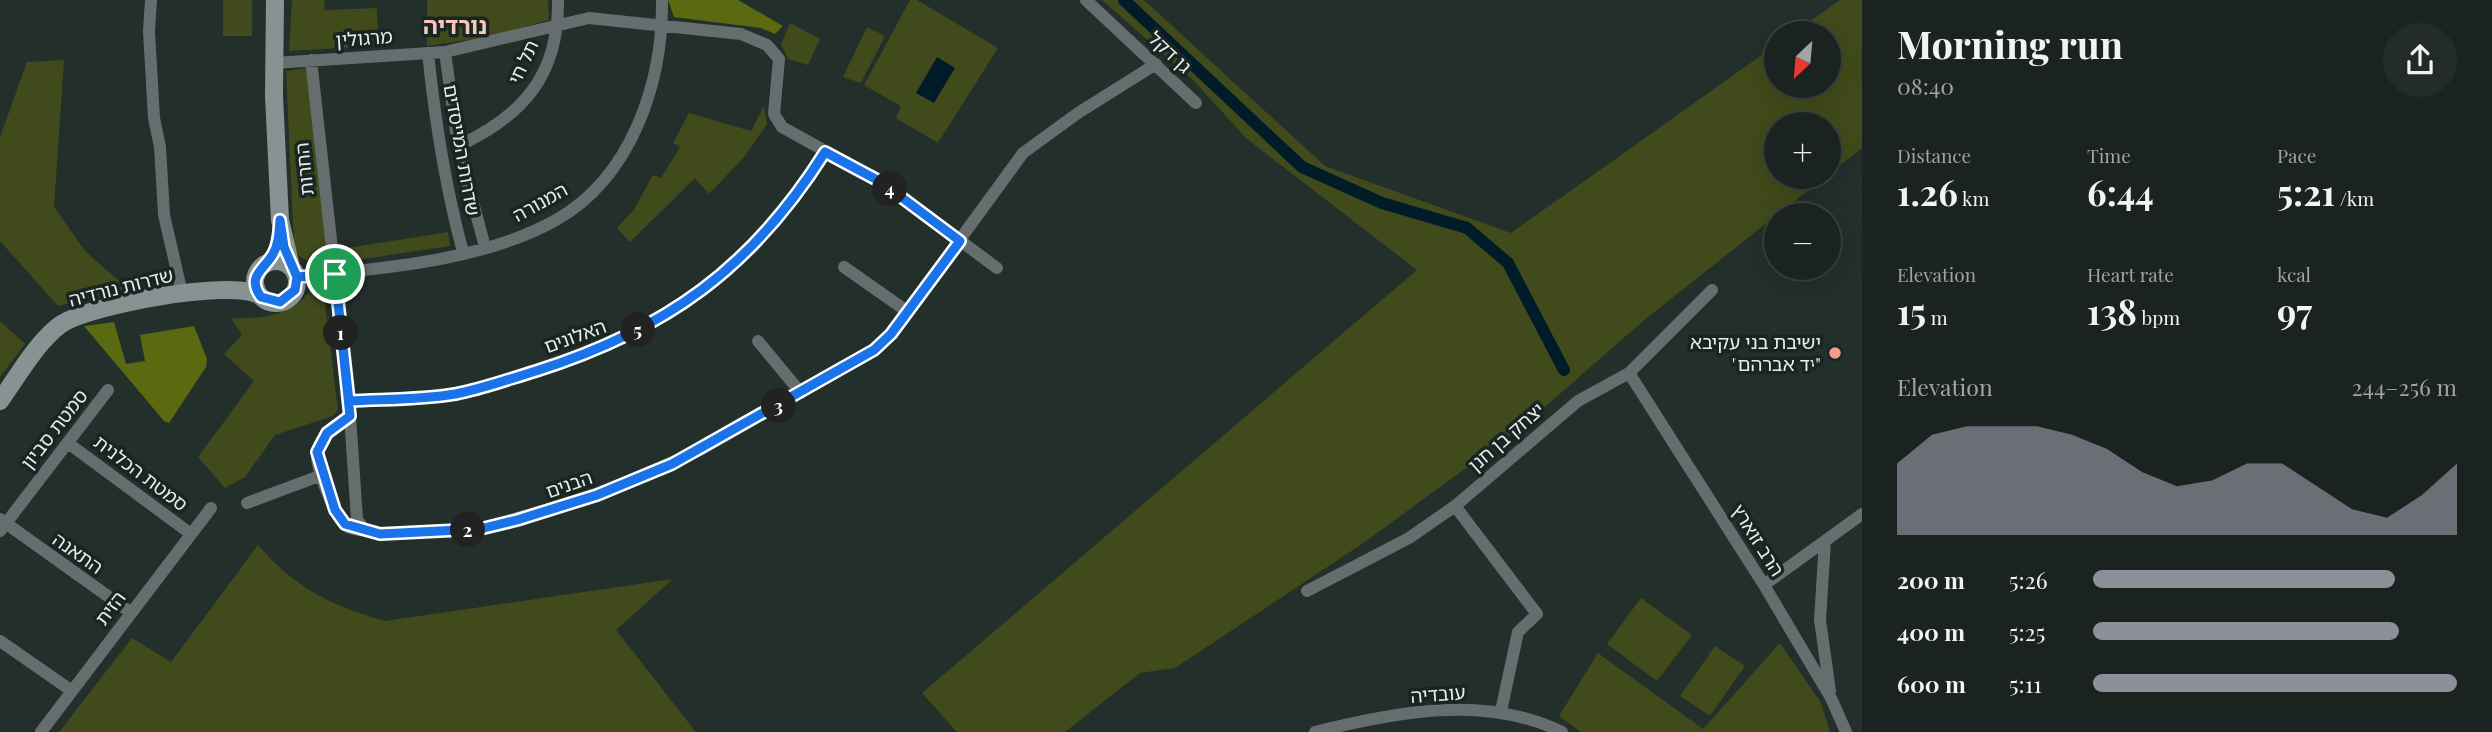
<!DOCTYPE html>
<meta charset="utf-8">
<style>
:root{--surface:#1a2320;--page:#232b29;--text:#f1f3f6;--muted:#9fa4a5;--line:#38403e;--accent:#8c9099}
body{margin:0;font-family:"Playfair Display","Noto Sans Hebrew",serif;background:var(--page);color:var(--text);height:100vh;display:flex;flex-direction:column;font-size:26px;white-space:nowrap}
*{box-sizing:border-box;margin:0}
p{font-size:23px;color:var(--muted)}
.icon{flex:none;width:38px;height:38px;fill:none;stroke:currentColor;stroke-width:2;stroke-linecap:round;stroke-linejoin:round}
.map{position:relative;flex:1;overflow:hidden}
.drawer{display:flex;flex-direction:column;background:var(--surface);width:630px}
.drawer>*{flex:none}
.needle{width:46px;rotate:206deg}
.buttons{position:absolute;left:1764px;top:21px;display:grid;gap:14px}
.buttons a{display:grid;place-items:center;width:77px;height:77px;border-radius:50%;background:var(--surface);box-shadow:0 7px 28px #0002,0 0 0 2px var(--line);font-size:35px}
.pin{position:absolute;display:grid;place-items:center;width:60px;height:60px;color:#fff;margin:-30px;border:4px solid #fff;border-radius:50%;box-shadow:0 2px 7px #0007}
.km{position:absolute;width:35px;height:35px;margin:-18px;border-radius:50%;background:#222;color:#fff;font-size:19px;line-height:35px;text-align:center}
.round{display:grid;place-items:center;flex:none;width:74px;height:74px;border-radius:37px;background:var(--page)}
.overview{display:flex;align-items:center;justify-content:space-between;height:119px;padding:0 35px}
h1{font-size:38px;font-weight:700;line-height:52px}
.stats{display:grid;grid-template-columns:repeat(3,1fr);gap:10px;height:119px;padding:7px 35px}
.stats div{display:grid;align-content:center}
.stats b{font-size:35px;font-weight:700}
.stats small{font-size:19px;font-weight:400}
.stats p{font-size:19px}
.chart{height:196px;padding:14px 35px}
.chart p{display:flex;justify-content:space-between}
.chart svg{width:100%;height:126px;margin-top:7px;fill:var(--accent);opacity:.7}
ul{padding:0 35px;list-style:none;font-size:23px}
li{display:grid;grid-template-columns:112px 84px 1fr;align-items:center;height:52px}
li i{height:18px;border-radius:9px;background:var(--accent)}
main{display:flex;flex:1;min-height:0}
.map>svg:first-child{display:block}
.green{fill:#414a1a}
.forest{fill:#5b6911}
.water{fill:#001c29}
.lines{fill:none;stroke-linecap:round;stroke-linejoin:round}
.canal{stroke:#001c29;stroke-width:12}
.street{stroke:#666d6e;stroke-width:12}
.secondary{stroke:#879293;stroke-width:18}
.route-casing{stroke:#fff;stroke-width:14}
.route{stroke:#1a73e8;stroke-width:9}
.poi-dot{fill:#f49e88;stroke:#192522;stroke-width:2.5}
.labels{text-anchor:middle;stroke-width:7;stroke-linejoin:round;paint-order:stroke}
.street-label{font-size:19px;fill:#e6eeec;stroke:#192522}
.poi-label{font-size:19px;fill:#e6eeec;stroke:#192522;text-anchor:end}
.quarter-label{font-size:23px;font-weight:bold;fill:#f8c6b9;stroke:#192522}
</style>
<main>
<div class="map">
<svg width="1862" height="732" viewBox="0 0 1862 732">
<rect width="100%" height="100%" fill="#222f2b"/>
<path class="green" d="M223,0H252V36H223Z
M292,0H324L325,10L377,8L378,46L289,51Z
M427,0H548L549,20L488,37L427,46Z
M910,0H917L998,48L938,143L896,118L901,106L864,85Z
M1102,0H1144L1325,166L1511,233L1776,45V86H1829V33H1793L1840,0H1862V148L1829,174V124H1776V177H1825L1643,321L1522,427L1362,544L1175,668L1140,673L1065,732H957L922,693L1417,270L1247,139L1193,80Z
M790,23L820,39L808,65L788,59L781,44Z
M867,27L885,36L861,83L843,77Z
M64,60L54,207L85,251L127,288L58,306L0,241V137L27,62Z
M306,68L328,260C311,262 300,263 294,246L286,71Z
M764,106L767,124L745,156L709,194L695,178L630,242L617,228L633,211L653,175L661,178L680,147L673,143L689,113L751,131Z
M448,232L450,246L343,262L341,249Z
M316,286L323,287L338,410L333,416L275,435L245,477L225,488L198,457L254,381L224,354L242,335L231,318C252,319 283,317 300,302C306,297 309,291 316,286Z
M0,321L25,344L0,377Z
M258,545C295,588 332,606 385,621L673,579L616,630L696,732H59L132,638L171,662Z
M1641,598L1692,635L1657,681L1607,644Z
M1780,643L1821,703L1830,732H1581L1559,716L1598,653L1703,729Z
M1715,646L1745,666L1710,716L1680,696Z"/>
<path class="forest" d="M668,0H738L783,26L775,34L761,28L674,17Z
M114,322L126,364L145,361L140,335L194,326L207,359L206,367L169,423L164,421L84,326Z"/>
<path class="water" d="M937,57L955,68L934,103L916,93Z"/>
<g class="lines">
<path class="canal" d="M1124,0L1302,167L1382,203L1467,228L1508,263L1564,370"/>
<path class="street" d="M151,0L149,31L154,118L160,147L164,215L182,293
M1086,0L1196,103
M445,52L458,146L485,247
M428,53C435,121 445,186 463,252
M311,60L349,401L357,519L365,531L380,534L480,529L597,495L700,450L874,350L891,334L1023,153L1078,113L1156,64
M274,63L445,52L589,18L741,34L767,45L779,59L774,114L782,127L881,182L997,268
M458,146C523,116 559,75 558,0
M844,267L908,312
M297,277C378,269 484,261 556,220C632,177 663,82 662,0
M758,341L801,393
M1629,373L1764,585L1831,698L1846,732
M349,401C377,400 405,400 434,397C469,393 503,382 536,371C666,329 752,268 825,152
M350,416C337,424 320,435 317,452C315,466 334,514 344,524C349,529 358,530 365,531
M68,443L191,534
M247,503L322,475
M1455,506L1537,614L1518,632L1501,711
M0,519L130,612
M0,531L108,390
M1825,541L1820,620L1830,691
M1764,585L1862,514
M1307,591L1409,538L1455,506L1578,401L1629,373L1712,290
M0,641L72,691
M41,732L211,508
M1315,732C1395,712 1485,694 1562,732"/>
<path class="secondary" d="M275,0L274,96L280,220L291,267
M255 282a21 21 0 1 1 42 0a21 21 0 1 1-42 0Z
M0,401C18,376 36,343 60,325C88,305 229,279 259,295"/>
</g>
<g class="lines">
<g class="route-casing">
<path id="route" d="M335,274L297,277L284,247L280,220C279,232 279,244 273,254C264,270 246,276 261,297L280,302L295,290L297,277L335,274L350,416L327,433L317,452L335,510L345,524L380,534L480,529L517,520L597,495L672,464L874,350L891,334L960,241L881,182L825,152C752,268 666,330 536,371C509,379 482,389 455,394C420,400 384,399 349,401L335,274"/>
</g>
<use href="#route" class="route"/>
</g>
<circle class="poi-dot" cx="1835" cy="353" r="7"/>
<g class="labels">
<g class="street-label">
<text transform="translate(364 38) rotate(-4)" y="7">מרגולין</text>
<text transform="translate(1170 52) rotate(43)" y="7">גן דקל</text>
<text transform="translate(523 62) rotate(-65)" y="7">תל חי</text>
<text transform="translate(462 150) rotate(80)" y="7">שדרות המייסדים</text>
<text transform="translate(304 169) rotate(-96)" y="7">החרות</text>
<text transform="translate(540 202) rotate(-29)" y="7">המנורה</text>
<text transform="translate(121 287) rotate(-14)" y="7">שדרות נורדיה</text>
<text transform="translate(575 336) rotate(-20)" y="7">האלונים</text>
<text transform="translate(54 429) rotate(-52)" y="7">סמטת סביון</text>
<text transform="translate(1506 437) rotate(-41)" y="7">יצחק בן חנן</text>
<text transform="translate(141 473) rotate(37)" y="7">סמטת הכלנית</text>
<text transform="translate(569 484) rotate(-19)" y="7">הבנים</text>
<text transform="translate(1758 540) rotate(58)" y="7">הרב זוארץ</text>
<text transform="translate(78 553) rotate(35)" y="7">התאנה</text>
<text transform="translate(110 608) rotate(-53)" y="7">הזית</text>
<text transform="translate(1438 694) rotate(-4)" y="7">עובדיה</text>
</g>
<g class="poi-label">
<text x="1821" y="349">ישיבת בני עקיבא<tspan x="1821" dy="22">"יד אברהם"</tspan></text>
</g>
<g class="quarter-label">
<text x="455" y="34">נורדיה</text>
</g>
</g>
</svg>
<div class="buttons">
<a><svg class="needle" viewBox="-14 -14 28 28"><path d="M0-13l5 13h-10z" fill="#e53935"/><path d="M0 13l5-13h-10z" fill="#9fa4a5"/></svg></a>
<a>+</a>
<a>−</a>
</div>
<div class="pin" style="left:335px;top:274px;background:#1e9e55"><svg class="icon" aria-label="arrive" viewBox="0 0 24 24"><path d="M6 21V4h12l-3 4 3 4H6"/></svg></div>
<b class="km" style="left:341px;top:333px">1</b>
<b class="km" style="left:468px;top:530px">2</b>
<b class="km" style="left:779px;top:406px">3</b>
<b class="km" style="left:890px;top:189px">4</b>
<b class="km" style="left:638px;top:330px">5</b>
</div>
<section class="drawer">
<div class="overview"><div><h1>Morning run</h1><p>08:40</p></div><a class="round"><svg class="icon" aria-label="share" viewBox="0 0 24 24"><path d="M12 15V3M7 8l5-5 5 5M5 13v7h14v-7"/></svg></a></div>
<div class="stats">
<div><p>Distance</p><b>1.26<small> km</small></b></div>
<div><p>Time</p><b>6:44</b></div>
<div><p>Pace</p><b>5:21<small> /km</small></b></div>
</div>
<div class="stats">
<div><p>Elevation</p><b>15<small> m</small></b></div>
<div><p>Heart rate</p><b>138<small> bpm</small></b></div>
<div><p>kcal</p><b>97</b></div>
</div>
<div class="chart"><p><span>Elevation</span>244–256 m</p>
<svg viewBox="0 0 160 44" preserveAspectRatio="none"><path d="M0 44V19L10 9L20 6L30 6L40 6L50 9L60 14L70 22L80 27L90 25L100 19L110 19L120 27L130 35L140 38L150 30L160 19V44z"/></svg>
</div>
<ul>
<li><b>200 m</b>5:26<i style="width:83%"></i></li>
<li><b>400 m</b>5:25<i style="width:84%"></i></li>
<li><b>600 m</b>5:11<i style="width:100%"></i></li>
</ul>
</section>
</main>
